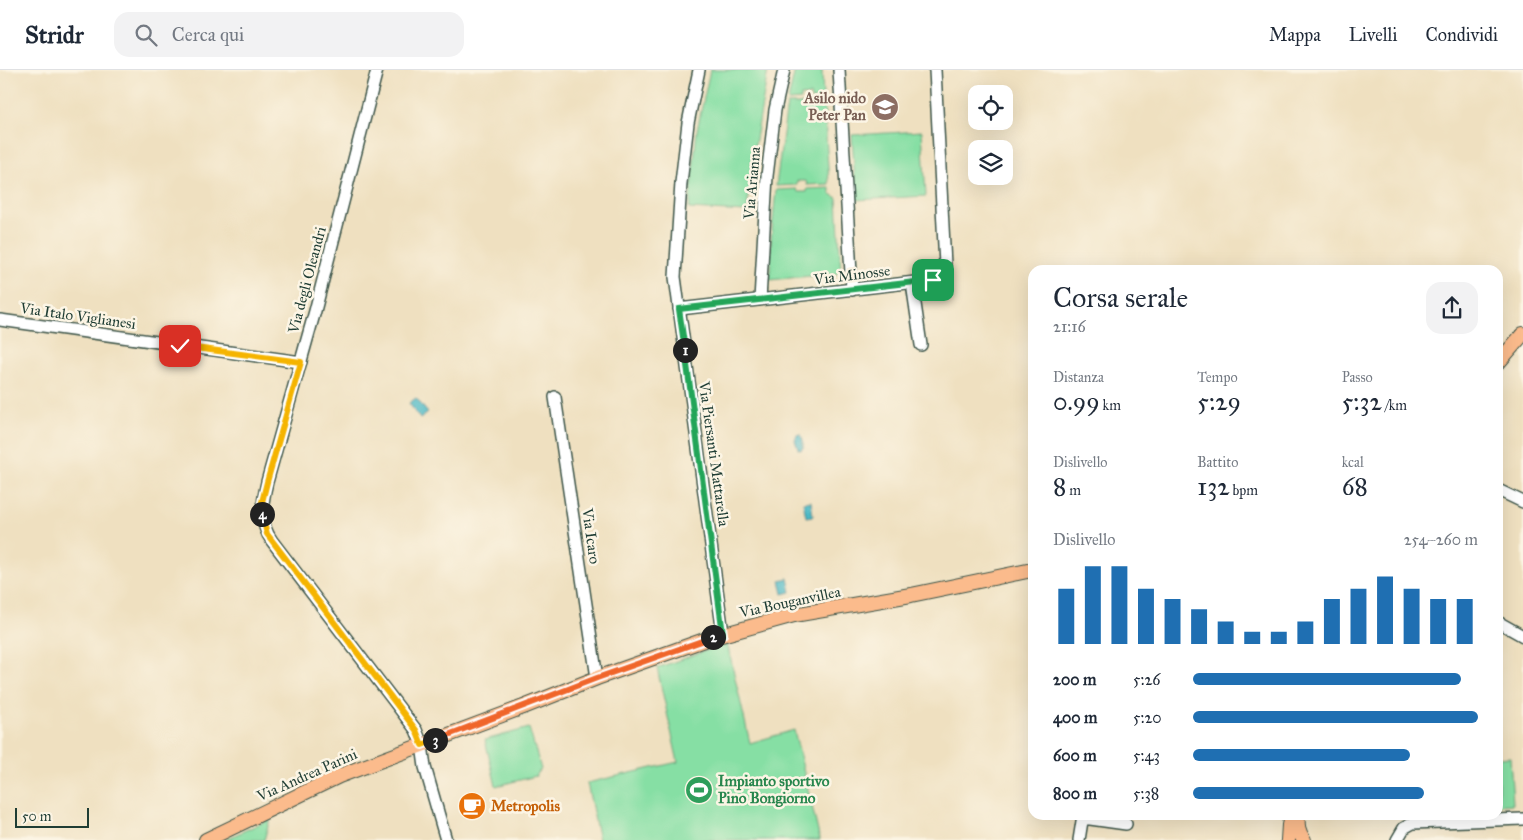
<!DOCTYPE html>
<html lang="it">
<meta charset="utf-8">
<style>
:root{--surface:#fff;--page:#f2f2f3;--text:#1f2937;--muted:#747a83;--line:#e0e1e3;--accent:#1f6fb2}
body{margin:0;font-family:"IM FELL Great Primer",serif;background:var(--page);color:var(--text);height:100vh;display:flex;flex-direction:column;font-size:19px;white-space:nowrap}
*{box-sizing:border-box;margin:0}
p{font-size:16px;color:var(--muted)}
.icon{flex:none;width:28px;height:28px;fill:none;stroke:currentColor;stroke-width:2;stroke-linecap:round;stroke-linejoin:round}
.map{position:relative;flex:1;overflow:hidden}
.side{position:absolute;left:1028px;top:195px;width:475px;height:555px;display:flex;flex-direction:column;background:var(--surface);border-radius:15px;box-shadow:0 5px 20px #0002}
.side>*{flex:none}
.controls{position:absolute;left:968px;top:15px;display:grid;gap:10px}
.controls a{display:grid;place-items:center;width:45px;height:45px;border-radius:10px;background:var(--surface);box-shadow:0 5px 20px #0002;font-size:25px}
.scale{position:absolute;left:15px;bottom:12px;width:74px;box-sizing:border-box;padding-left:5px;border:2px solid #1f3d34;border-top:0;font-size:14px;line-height:18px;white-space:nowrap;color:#1f3d34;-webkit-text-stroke:4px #fcf5e5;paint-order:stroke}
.pin{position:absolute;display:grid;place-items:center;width:42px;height:42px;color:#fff;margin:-21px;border-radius:10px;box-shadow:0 2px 8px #0006}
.km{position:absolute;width:25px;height:25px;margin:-12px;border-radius:50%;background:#222;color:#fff;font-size:14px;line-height:25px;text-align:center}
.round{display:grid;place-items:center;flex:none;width:52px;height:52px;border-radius:15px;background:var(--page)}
.headline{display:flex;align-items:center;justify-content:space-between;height:85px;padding:0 25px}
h1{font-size:28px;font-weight:600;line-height:38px}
.figures{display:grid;grid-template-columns:repeat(3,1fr);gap:8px;height:85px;padding:5px 25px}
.figures div{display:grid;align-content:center}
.figures b{font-size:25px;font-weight:600}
.figures small{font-size:14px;font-weight:400}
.figures p{font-size:14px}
.chart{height:140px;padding:10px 25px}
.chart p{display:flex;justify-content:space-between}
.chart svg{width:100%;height:90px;margin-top:5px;stroke:var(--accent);stroke-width:6}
ul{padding:0 25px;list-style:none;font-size:16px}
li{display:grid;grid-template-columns:80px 60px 1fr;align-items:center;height:38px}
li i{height:12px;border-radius:6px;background:var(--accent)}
header{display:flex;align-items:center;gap:30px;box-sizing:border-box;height:70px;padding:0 25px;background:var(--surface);border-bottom:1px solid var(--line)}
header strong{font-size:24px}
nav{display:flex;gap:28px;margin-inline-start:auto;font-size:18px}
.search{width:350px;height:45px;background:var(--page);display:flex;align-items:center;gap:12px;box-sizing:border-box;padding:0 18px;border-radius:15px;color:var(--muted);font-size:19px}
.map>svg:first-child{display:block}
.green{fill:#86dfa4;stroke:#528e6c}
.water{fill:#4bb8c5;stroke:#357a7c}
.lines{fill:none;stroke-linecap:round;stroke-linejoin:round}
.minor-casing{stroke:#3e5549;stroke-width:14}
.major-casing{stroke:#3e5549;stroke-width:16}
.minor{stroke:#fff;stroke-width:11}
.major{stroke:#fbbb8c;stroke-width:14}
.split-1-casing{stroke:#fff;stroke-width:10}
.split-2-casing{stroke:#fff;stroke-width:10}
.split-3-casing{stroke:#fff;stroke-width:10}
.split-4-casing{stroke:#fff;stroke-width:10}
.split-5-casing{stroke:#fff;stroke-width:10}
.split-1{stroke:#22a559;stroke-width:6}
.split-2{stroke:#22a559;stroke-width:6}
.split-3{stroke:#f0652b;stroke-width:6}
.split-4{stroke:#f5b400;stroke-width:6}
.split-5{stroke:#f5b400;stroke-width:6}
.labels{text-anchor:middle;stroke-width:5;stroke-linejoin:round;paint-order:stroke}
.education-label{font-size:15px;font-weight:bold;fill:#785e54;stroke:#fcf5e5;text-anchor:end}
.street-label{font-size:15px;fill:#1f3d34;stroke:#fcf5e5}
.leisure-label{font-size:15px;font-weight:bold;fill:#27864d;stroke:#fcf5e5;text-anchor:start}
.food-label{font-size:15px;font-weight:bold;fill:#c56008;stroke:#fcf5e5;text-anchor:start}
</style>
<header>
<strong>Stridr</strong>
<div class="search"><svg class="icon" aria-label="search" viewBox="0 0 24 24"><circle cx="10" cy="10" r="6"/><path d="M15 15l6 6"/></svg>Cerca qui</div>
<nav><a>Mappa</a><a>Livelli</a><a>Condividi</a></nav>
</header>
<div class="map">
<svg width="1523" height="770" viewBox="0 0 1523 770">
<rect width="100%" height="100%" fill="#fcf5e5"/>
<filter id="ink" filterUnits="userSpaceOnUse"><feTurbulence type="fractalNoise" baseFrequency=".02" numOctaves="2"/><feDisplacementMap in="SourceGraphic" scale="10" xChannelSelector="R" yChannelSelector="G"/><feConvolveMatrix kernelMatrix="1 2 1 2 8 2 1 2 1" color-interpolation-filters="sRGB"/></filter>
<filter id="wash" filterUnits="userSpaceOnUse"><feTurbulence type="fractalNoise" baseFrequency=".0096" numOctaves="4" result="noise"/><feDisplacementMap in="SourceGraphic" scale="20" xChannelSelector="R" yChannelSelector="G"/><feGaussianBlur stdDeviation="1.12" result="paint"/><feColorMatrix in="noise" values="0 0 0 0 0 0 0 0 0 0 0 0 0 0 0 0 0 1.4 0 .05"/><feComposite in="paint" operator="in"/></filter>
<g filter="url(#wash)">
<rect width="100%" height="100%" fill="#efe0c0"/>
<path class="green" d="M710,0H768L752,92L747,142L689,139L697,60Z
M795,0H823L822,1L823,29H811L810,25L801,26V30L788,31Z
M811,33H824L829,114L807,115L806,111H797V115L776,116L787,34H802V37H811Z
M922,61L926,126L856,130L852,65Z
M830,118V123L837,128L841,203L770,210L771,170L776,120L797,119L798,122H807V119Z
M727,573L750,673L794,660L820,770H599L587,713L678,692L657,598Z
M529,658L541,699L536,706L496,716L485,670Z
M1510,687L1513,734L1498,735V688Z
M270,749L264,770H224Z"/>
<path class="water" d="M416,328L428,343L420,349L409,333Z
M797,364L801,365L803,370V378L801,380L798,379L795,370Z
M811,431L813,446L806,447L803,432Z
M788,508L791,522L783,524L780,510Z"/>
</g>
<g filter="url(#ink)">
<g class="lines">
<g class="minor-casing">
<path id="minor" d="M377,0L315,241L267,412C262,433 259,453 272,471L416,660L422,675L425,697L446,770
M699,0L688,53L681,113L675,207L723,564
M839,0L852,220
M912,213L921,275
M760,230L767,106L775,40L784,0
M679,239L933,210C940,206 942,202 945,195L935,0
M0,250L301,292
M555,327L597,608
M1498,420L1523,432
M1498,552L1523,566
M1083,748L1126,754
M1079,770L1083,745
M1397,770L1404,758L1413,753L1523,749"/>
</g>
<g class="major-casing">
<path id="major" d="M1498,293L1523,264
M1298,745C1297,755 1298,762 1304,770
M206,770L339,706L526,636L597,608L707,569L794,545L911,525L1032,500
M1288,770L1289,755L1292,745"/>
</g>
<use href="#minor" class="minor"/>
<use href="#major" class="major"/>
</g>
</g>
<g class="lines" filter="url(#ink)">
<g class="split-1-casing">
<path id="split-1" d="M685,280L679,239L933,210"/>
</g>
<g class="split-2-casing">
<path id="split-2" d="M685,280L723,564L713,567"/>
</g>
<g class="split-3-casing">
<path id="split-3" d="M435,670L597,608L713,567"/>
</g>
<g class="split-4-casing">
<path id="split-4" d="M262,444L267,464L416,660L422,675L435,670"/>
</g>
<g class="split-5-casing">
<path id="split-5" d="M180,276L301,292L267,412L262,432V444"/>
</g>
<use href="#split-1" class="split-1"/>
<use href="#split-2" class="split-2"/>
<use href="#split-3" class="split-3"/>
<use href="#split-4" class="split-4"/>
<use href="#split-5" class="split-5"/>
</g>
<defs>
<g id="school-disc" transform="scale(1.4375)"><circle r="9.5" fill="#8d6e63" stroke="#fcf5e5"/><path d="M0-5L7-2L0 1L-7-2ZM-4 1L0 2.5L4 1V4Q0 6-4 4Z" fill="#fff"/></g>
<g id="stadium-disc" transform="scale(1.4375)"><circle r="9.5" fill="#2e9e5b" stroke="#fcf5e5"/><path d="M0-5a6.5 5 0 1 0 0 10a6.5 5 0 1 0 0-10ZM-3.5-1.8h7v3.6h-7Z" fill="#fff"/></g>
<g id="cafe-disc" transform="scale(1.4375)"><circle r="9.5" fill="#e8710a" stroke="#fcf5e5"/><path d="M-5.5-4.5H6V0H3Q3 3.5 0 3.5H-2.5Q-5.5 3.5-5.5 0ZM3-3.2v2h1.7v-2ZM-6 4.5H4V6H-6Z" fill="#fff"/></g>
</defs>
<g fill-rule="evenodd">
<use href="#school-disc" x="885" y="37"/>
<use href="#stadium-disc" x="699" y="720"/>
<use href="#cafe-disc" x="472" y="736"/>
</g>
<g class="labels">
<g class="education-label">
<text x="866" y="33">Asilo nido<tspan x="866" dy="17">Peter Pan</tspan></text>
</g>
<g class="street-label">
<text transform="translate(752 113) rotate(-85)" y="5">Via Arianna</text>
<text transform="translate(852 205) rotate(-7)" y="5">Via Minosse</text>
<text transform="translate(307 210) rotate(-75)" y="5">Via degli Oleandri</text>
<text transform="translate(78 246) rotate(8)" y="5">Via Italo Viglianesi</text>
<text transform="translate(714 384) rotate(82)" y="5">Via Piersanti Mattarella</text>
<text transform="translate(591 466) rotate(82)" y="5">Via Icaro</text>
<text transform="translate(790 532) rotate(-12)" y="5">Via Bouganvillea</text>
<text transform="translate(307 705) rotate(-24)" y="5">Via Andrea Parini</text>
</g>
<g class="leisure-label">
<text x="718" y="716">Impianto sportivo<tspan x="718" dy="17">Pino Bongiorno</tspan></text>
</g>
<g class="food-label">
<text x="491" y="741">Metropolis</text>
</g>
</g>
</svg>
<div class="controls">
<a><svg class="icon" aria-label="locate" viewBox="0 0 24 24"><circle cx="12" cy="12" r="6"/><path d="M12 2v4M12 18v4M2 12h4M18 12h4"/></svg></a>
<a><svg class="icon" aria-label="layers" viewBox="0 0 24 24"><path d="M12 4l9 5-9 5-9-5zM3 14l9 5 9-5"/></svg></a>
</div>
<div class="scale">50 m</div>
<div class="pin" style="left:933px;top:210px;background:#1e9e55"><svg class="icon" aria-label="arrive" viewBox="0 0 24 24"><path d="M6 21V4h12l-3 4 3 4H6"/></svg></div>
<div class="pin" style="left:180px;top:276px;background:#d93025"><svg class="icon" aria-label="check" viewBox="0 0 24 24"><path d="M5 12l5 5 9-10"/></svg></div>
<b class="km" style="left:685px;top:280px">1</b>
<b class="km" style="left:713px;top:567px">2</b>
<b class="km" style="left:435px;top:670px">3</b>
<b class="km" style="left:262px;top:444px">4</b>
<section class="side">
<div class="headline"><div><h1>Corsa serale</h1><p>21:16</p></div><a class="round"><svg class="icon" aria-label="share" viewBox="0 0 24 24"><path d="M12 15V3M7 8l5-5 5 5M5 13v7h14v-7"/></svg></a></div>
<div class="figures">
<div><p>Distanza</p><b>0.99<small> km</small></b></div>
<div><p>Tempo</p><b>5:29</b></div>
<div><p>Passo</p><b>5:32<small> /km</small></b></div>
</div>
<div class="figures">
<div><p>Dislivello</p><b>8<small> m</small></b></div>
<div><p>Battito</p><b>132<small> bpm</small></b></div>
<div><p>kcal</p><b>68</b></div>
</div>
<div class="chart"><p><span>Dislivello</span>254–260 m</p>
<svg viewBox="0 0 160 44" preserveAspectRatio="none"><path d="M5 44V17M15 44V6M25 44V6M35 44V17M45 44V22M55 44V27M65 44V33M75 44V38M85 44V38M95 44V33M105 44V22M115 44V17M125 44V11M135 44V17M145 44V22M155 44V22"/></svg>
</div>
<ul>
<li><b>200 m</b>5:26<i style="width:94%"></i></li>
<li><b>400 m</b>5:20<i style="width:100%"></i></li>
<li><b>600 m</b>5:43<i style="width:76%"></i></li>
<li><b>800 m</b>5:38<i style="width:81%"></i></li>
</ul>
</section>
</div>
